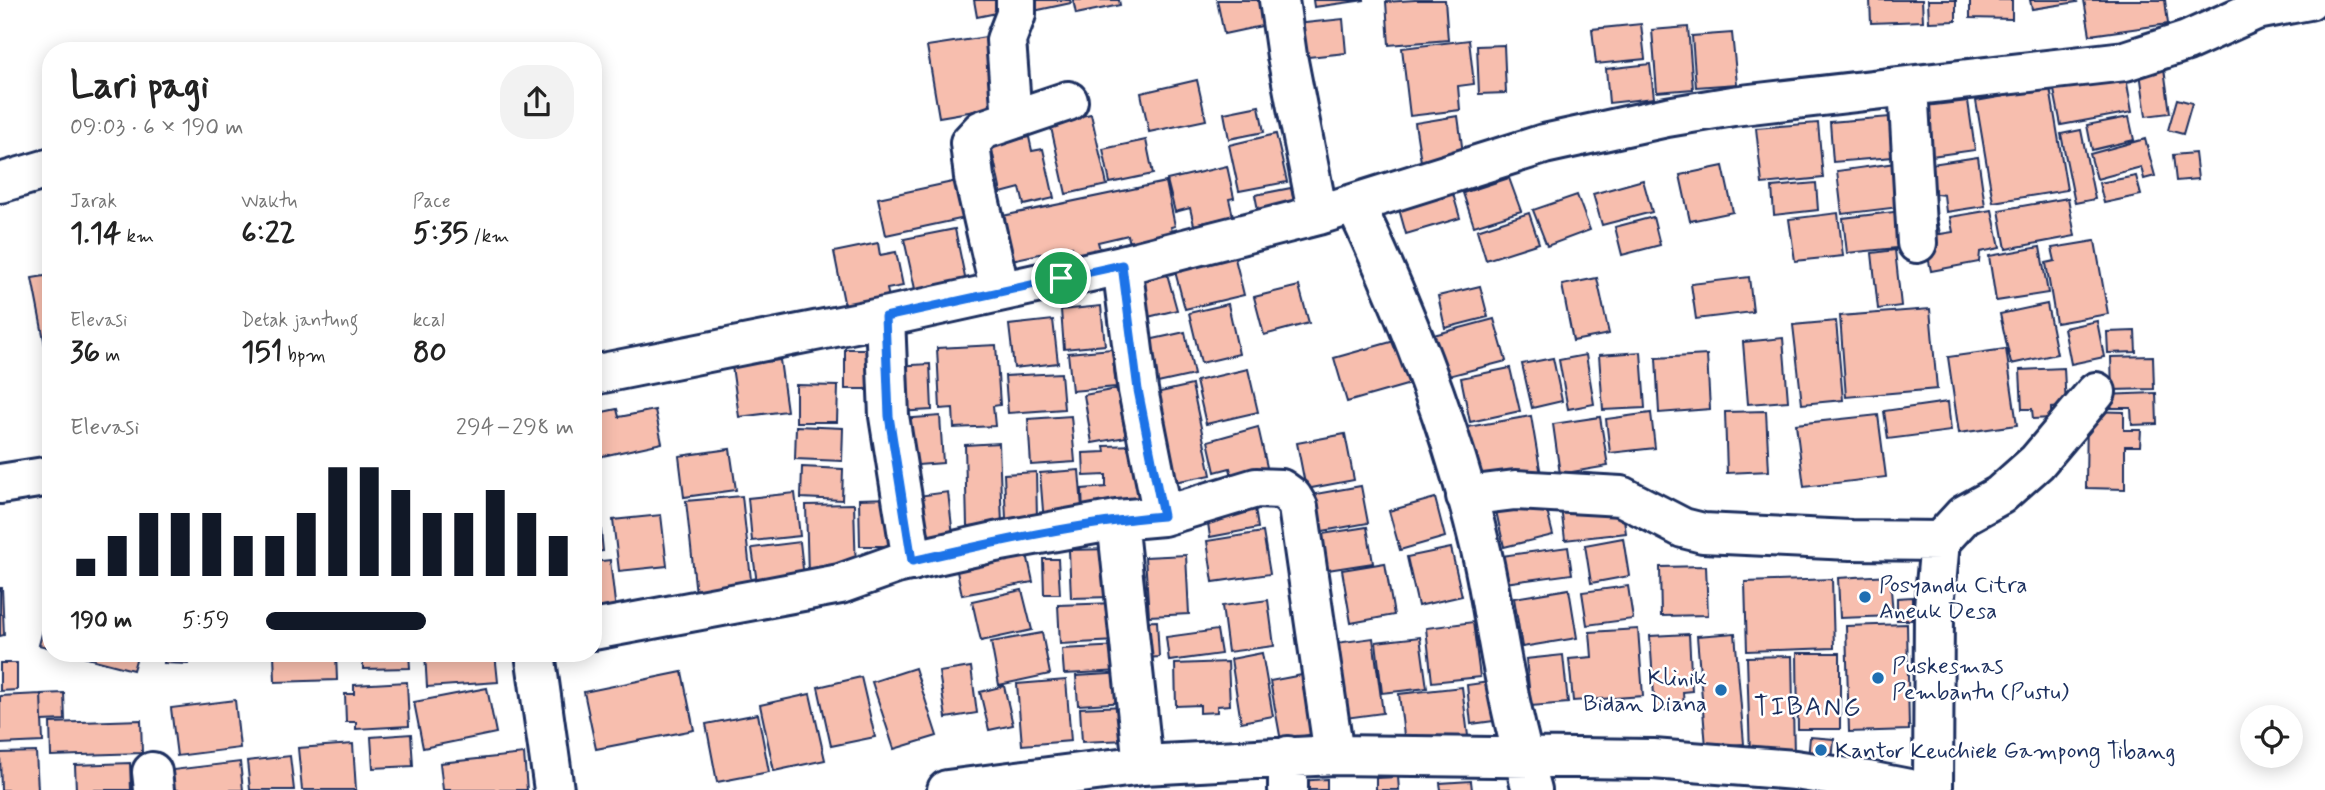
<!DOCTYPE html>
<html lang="id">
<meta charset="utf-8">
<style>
:root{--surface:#fff;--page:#f2f2f2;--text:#222;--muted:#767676;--accent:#111827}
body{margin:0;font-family:Mynerve,sans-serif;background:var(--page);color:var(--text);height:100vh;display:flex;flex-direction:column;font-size:26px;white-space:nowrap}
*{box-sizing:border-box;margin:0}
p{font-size:23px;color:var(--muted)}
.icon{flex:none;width:38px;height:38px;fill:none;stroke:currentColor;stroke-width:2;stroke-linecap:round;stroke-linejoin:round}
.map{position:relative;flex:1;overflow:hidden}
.drawer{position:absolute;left:42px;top:42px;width:560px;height:620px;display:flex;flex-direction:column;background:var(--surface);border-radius:28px;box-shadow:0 4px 18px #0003}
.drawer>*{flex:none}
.controls{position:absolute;left:2240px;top:705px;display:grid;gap:14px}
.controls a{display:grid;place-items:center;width:63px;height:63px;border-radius:50%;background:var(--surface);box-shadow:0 4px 18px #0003;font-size:35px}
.pin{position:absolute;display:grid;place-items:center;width:60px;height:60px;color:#fff;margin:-30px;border:4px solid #fff;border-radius:50%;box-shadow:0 2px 7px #0007}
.round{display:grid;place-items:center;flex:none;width:74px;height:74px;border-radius:28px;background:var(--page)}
.head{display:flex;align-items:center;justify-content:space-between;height:119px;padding:0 28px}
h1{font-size:38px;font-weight:700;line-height:52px}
.stats{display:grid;grid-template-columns:repeat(3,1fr);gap:10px;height:119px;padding:7px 28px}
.stats div{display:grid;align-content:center}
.stats b{font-size:30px;font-weight:700}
.stats small{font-size:19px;font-weight:400}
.stats p{font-size:19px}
.chart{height:196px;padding:14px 28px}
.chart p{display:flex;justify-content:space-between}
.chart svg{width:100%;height:126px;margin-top:7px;stroke:var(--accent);stroke-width:6}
ul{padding:0 28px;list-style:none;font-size:23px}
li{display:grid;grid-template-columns:112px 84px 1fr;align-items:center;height:52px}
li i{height:18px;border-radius:9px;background:var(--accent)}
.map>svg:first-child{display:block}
.building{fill:#f7beae;stroke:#1b2f5e;stroke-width:2}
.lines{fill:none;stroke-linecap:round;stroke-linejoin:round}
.minor-casing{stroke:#1b2f5e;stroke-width:44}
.minor{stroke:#fff;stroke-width:38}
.route-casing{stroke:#fff;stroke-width:14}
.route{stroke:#1a73e8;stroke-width:9}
.poi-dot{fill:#1f6fb2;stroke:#fff;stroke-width:2.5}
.labels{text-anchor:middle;stroke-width:5;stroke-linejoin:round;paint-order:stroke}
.poi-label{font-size:23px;fill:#1b2f5e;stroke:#fff;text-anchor:start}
.quarter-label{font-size:26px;letter-spacing:2px;fill:#1b2f5e;stroke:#fff}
</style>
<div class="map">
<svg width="2325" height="790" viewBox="0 0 2325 790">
<rect width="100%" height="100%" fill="#fff"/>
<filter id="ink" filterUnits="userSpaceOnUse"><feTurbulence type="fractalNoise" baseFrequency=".0143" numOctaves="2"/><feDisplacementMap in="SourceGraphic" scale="14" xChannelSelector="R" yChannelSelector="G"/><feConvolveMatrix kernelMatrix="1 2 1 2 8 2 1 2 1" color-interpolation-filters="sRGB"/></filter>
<g filter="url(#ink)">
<path class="building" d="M974,0H1009L1011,10L977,17Z
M1027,0H1070L1071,3L1029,12Z
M1073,0H1119L1120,5L1076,14Z
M1217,0H1266L1271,24L1224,34Z
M1313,0H1365L1314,7Z
M1415,0H1445L1448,40L1389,45L1386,2Z
M1870,0H1922L1923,21L1871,23Z
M1928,0H1956V21L1929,22Z
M1970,0H2012V19L1970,18Z
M2030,0H2076L2077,2L2032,9Z
M2084,0H2165L2168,24L2090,35Z
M1343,19L1346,53L1299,58L1296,24Z
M1641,24L1645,59L1596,64L1592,29Z
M1688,27L1693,89L1657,92L1652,30Z
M1732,33L1737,84L1696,87L1692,36Z
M993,36L1004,106L939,117L927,46Z
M1469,40L1474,84L1458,86L1460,110L1410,116L1402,48Z
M1504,45L1506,93L1479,94L1477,46Z
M2163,61L2170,113L2146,116L2139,65Z
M1650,64L1654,98L1609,103L1606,69Z
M2124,66L2132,112L2061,125L2052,80Z
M1197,80L1206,120L1149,132L1141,93Z
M2050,88L2067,190L1993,202L1976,101Z
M2177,99L2192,103L2183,134L2168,130Z
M1968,101L1975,150L1924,157L1917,107Z
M1259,106L1264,132L1229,139L1224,113Z
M1091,114L1107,185L1066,194L1050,123Z
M1458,116L1464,161L1422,168L1415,123Z
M1890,117L1893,157L1833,162L1830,122Z
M2129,117L2134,140L2092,150L2087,125Z
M1818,123L1823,178L1762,184L1756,128Z
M2081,130L2095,199L2075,203L2061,134Z
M1276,134L1287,182L1239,191L1229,145Z
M1029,137L1032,151L1043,149L1054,198L1024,205L1020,188L1001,193L991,145Z
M2145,139L2155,176L2144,179L2141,167L2097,179L2090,154Z
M1146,140L1153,174L1110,183L1103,149Z
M2195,153L2198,179L2176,181L2173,155Z
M1978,157L1985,206L1946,212L1944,195L1929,193L1925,165Z
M1903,162L1908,206L1842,214L1837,171Z
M1227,166L1234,198L1229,199L1233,216L1194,225L1190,208L1175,212L1167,180Z
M1723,166L1733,212L1690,221L1680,175Z
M2136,176L2141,195L2104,203L2099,183Z
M1509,178L1521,211L1474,226L1463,193Z
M1643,180L1652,212L1602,225L1593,194Z
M957,181L965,218L886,235L878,198Z
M1166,182L1175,226L1171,227L1175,248L1133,257L1128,235L1098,242L1104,265L1077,271L1072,247L1002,262L993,218Z
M1816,183L1818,210L1774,215L1772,187Z
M1451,187L1460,218L1406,234L1397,202Z
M1291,188L1296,212L1260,220L1255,195Z
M1577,195L1590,230L1547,246L1533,210Z
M2068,198L2075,236L2006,249L1999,210Z
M1935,208L1940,234L1953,232L1950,217L1992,210L2000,248L1980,252L1979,262L1931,271L1919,211Z
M1902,211L1907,247L1847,253L1843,218Z
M1529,213L1539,243L1486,260L1477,230Z
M1838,213L1843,256L1795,261L1789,219Z
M1653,217L1660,245L1622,255L1615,227Z
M955,229L967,287L917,298L904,239Z
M2095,241L2108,314L2056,323L2046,263L2055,261L2052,248Z
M878,243L880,255L896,252L903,286L887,289L890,302L846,312L834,252Z
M1232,246L1244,295L1185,309L1172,260Z
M2040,247L2048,293L1996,301L1989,256Z
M1895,250L1901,306L1878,309L1872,253Z
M1164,263L1177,310L1148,317L1136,270Z
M51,275V344L45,345L32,278Z
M1749,277L1753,312L1696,319L1691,284Z
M1597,278L1609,334L1573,341L1562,285Z
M1299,286L1309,323L1264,335L1254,297Z
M1480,286L1488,317L1445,328L1438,296Z
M1228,304L1239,354L1201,363L1189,313Z
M2047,304L2057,354L2011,364L2000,314Z
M1101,306L1105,345L1064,349L1061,310Z
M1930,309L1937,389L1846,397L1840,316Z
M1494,319L1506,361L1437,379L1426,337Z
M1053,320L1058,363L1014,368L1009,325Z
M1836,321L1843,400L1802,404L1793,325Z
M2097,321L2104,357L2071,364L2064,328Z
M2135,331L2136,352L2108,353L2107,332Z
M1185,332L1194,375L1144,386L1135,343Z
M1405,338L1417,382L1347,402L1334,358Z
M1783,338L1788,401L1748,404L1743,342Z
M996,345L1000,405L993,406L995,426L954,428L953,408L940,409L937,348Z
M845,349H882V389H845Z
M1112,349L1116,387L1072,391L1068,353Z
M2006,349L2017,425L1959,433L1948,357Z
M1641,352L1645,408L1603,410L1599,355Z
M1586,355L1594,404L1568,409L1559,360Z
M1707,355L1710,409L1659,413L1656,358Z
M2153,356L2154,389L2112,390L2111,357Z
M1553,358L1562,401L1532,408L1522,364Z
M780,360L787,411L739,417L732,366Z
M930,364L932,410L897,412L894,366Z
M1510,368L1520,411L1470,422L1461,378Z
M2064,368L2066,407L2051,408V418L2033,419L2032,409H2022L2020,370Z
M1248,369L1258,412L1206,424L1196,381Z
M1061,373L1064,409L1008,413L1005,376Z
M796,385L838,386L837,422H796Z
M1192,385L1211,475L1174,482L1156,393Z
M1117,389L1126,437L1092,443L1084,395Z
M2156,393L2157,424L2132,425L2131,408H2103V395Z
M1948,402L1951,431L1888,439L1884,411Z
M617,409L619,417L655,410L662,443L598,457L593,432V414Z
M1766,411L1769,471L1727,473L1725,412Z
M2087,411L2124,412V430H2141L2140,446H2125V489L2086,488Z
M1651,413L1655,448L1610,453L1606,419Z
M1878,415L1886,477L1804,487L1796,424Z
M940,416L943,463L905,466L901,419Z
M1071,416L1075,462L1031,465L1028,419Z
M1531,416L1541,475L1473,487L1462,428Z
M1600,417L1608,466L1560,474L1553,424Z
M796,426L843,428L842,461L795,459Z
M1258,427L1269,476L1234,485L1230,468L1215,472L1208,441Z
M1345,434L1354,480L1306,489L1297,443Z
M999,443L1002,525L967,526L965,445Z
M1139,445L1142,513L1083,516L1082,489L1106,487V475L1084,476L1083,453L1105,452L1104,446Z
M730,449L736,490L684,497L679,456Z
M802,467L843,469L842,500L801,498Z
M1079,470L1083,521L1044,523L1040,473Z
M1036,472L1037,518L1006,519L1004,474Z
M593,481H596L603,551L593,552Z
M1361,486L1368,523L1317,532L1310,495Z
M1542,491L1553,535L1504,547L1494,502Z
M948,492L953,536L915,541L910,497Z
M795,493L800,536L752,541L748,498Z
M742,496L752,589L696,594L686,501Z
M893,498L894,546H860L859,499Z
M1435,498L1445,537L1400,550L1389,511Z
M1621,499L1626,533L1565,540L1561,507Z
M854,504L856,574L808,575L806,505Z
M1255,508L1258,528L1210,537L1207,516Z
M661,515L667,566L619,571L613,520Z
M1367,527L1373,563L1321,571L1316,535Z
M1263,532L1270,574L1213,582L1207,541Z
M1623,538L1629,576L1591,583L1585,545Z
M800,542L804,578L757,583L752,548Z
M1568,547L1572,574L1497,584L1494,557Z
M1451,548L1462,596L1418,606L1407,557Z
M1026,549L1033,582L962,595L955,562Z
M1110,549L1112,597L1071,598L1069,550Z
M1186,555L1189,614L1149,616L1145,557Z
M1043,559H1058L1060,594H1044Z
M610,560L617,620L593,623V562Z
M1385,563L1394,615L1351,623L1342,570Z
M1706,566L1708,615L1661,616L1660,567Z
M1890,575L1893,616L1840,618L1838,578Z
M1832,579L1834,648L1747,651L1745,582Z
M1628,586L1633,619L1587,625L1582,592Z
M0,588H2L4,635L0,636Z
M1569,589L1577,638L1522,647L1514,598Z
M1022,590L1032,630L981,641L972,601Z
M1912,597V620H1897V598Z
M51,600V648L39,645Z
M1268,600L1274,646L1228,652L1222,606Z
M1116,603L1117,641L1060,644L1058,605Z
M1157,621L1159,657L1134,659L1133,622Z
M1473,622L1480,677L1432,682L1426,628Z
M1907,624L1909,730L1849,732L1846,626Z
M1638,629L1643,696L1573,701L1569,659L1592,657L1590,632Z
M1217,630L1221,654L1169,661L1166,637Z
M1042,633L1050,674L999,685L991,642Z
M1735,633L1744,744L1706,747L1697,636Z
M1689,634L1692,691L1683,692L1684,708L1655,711L1650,636Z
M1420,637L1427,688L1382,693L1376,642Z
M1373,638L1383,713L1331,720L1321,645Z
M1121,646L1122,671L1064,674L1062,649Z
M68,653H138L133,670Z
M165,653H189L188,664L164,663Z
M274,653H336L337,680L275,682Z
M363,653H409L410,668L363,669Z
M425,653H495L498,682L427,687Z
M1262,653L1273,716L1241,722L1231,659Z
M1797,653H1840V729H1798Z
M1563,655L1568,703L1531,706L1526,659Z
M1792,656L1794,755H1750L1747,657Z
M1228,662L1230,705L1217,706V712L1200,713V705L1176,706L1175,664Z
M0,663H17V690L0,691Z
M971,667L977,713L946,718L939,672Z
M915,668L937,736L894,749L872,682Z
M682,672L694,730L596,749L584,692Z
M1126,673L1127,702L1078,705L1076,676Z
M1302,675L1313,734L1281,741L1270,681Z
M861,677L875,737L831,746L818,687Z
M1066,680L1071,741L1022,745L1017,684Z
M1504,680L1509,719L1471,724L1467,685Z
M407,682L409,726L356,729V722H346L345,694H354V685Z
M1004,686L1013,725L989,730L980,692Z
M1462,687L1468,736L1405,744L1399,694Z
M487,688L496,733L423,748L414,702Z
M64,693L65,720L42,721L41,694Z
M41,694L43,742L0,744V696Z
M810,694L825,760L774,771L760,705Z
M235,700L240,748L177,756L171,708Z
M1125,706L1127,740L1082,742L1080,708Z
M758,714L769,772L717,782L706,724Z
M141,720L142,753L51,756L50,723Z
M411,734L413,766L373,768L371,737Z
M1810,737L1834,739L1832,762L1808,760Z
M353,744L356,790H302L298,748Z
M36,752L38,790H1L0,753Z
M524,754L527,790H443L440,763Z
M290,756L294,790H250L247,761Z
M240,762L243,790H167L164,771Z
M130,763L131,790H76L75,765Z
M1398,777L1399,790H1376V778Z
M1327,779V790H1299V781Z
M1471,781L1472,790H1441L1440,783Z"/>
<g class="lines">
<g class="minor-casing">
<path id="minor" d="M1279,0L1287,56L1318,215
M1908,86L1917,243
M1012,119L1006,40L1016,14V0
M0,183L51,168
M1355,204C1407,314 1452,427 1480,546C1491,591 1496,637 1506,682C1513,718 1522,754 1532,790
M1122,265L1138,390L1163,516
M1000,291L974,177L970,143L982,130L1068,101
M885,317L889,416L912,561
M593,375L885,317L1122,265L1318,215L1544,144L1667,117L1733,106L2125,61L2187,41L2256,10L2309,0
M0,484L51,476
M1466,496L1515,490L1621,496L1683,528L1703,533L1851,540L1940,541
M1117,520L1143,765
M593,630L840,584L896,564L995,542L1117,520L1163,516L1256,488L1281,489L1292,497L1298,507L1334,755
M535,653L554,790
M152,772L154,790
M947,790L1143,765L1334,755L1653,759L1795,770L1868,781L1914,790
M1288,790V756
M1933,790L1934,607L1940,541L1964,515L2000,495L2037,462L2096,392"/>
</g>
<use href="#minor" class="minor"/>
</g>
</g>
<g class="lines" filter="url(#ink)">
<g class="route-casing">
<path id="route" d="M1122,265L1138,390L1163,516C1078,523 995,542 912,561L889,416L885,317Z"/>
</g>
<use href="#route" class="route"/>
</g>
<g class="poi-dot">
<circle cx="1865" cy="597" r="7"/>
<circle cx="1878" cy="678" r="7"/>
<circle cx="1721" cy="690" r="7"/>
<circle cx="1821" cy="750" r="7"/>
</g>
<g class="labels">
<g class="poi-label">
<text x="1879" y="592">Posyandu Citra<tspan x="1879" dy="26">Aneuk Desa</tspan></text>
<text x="1892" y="673">Puskesmas<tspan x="1892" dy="26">Pembantu (Pustu)</tspan></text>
<text x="1707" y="685" text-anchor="end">Klinik<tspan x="1707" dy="26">Bidan Diana</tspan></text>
<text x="1835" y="758">Kantor Keuchiek Gampong Tibang</text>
</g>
<g class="quarter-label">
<text x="1808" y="715">TIBANG</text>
</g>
</g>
</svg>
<div class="controls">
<a><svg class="icon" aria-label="locate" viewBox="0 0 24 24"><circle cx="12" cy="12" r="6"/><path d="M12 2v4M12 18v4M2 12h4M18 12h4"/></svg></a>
</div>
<div class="pin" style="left:1061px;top:278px;background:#1e9e55"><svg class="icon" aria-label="arrive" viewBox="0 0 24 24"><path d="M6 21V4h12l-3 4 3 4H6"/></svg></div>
<section class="drawer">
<div class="head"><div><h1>Lari pagi</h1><p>09:03 · 6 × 190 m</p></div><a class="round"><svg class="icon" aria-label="share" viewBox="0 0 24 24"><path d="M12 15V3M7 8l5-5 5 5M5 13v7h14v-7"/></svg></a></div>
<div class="stats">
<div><p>Jarak</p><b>1.14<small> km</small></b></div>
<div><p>Waktu</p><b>6:22</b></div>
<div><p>Pace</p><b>5:35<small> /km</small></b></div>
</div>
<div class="stats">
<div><p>Elevasi</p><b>36<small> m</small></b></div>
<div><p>Detak jantung</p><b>151<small> bpm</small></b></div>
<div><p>kcal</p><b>80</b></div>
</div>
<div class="chart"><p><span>Elevasi</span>294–298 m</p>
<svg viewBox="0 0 160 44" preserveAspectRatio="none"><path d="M5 44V38M15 44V30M25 44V22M35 44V22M45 44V22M55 44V30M65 44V30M75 44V22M85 44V6M95 44V6M105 44V14M115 44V22M125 44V22M135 44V14M145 44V22M155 44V30"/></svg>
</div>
<ul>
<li><b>190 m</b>5:59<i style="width:52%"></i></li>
</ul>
</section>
</div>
